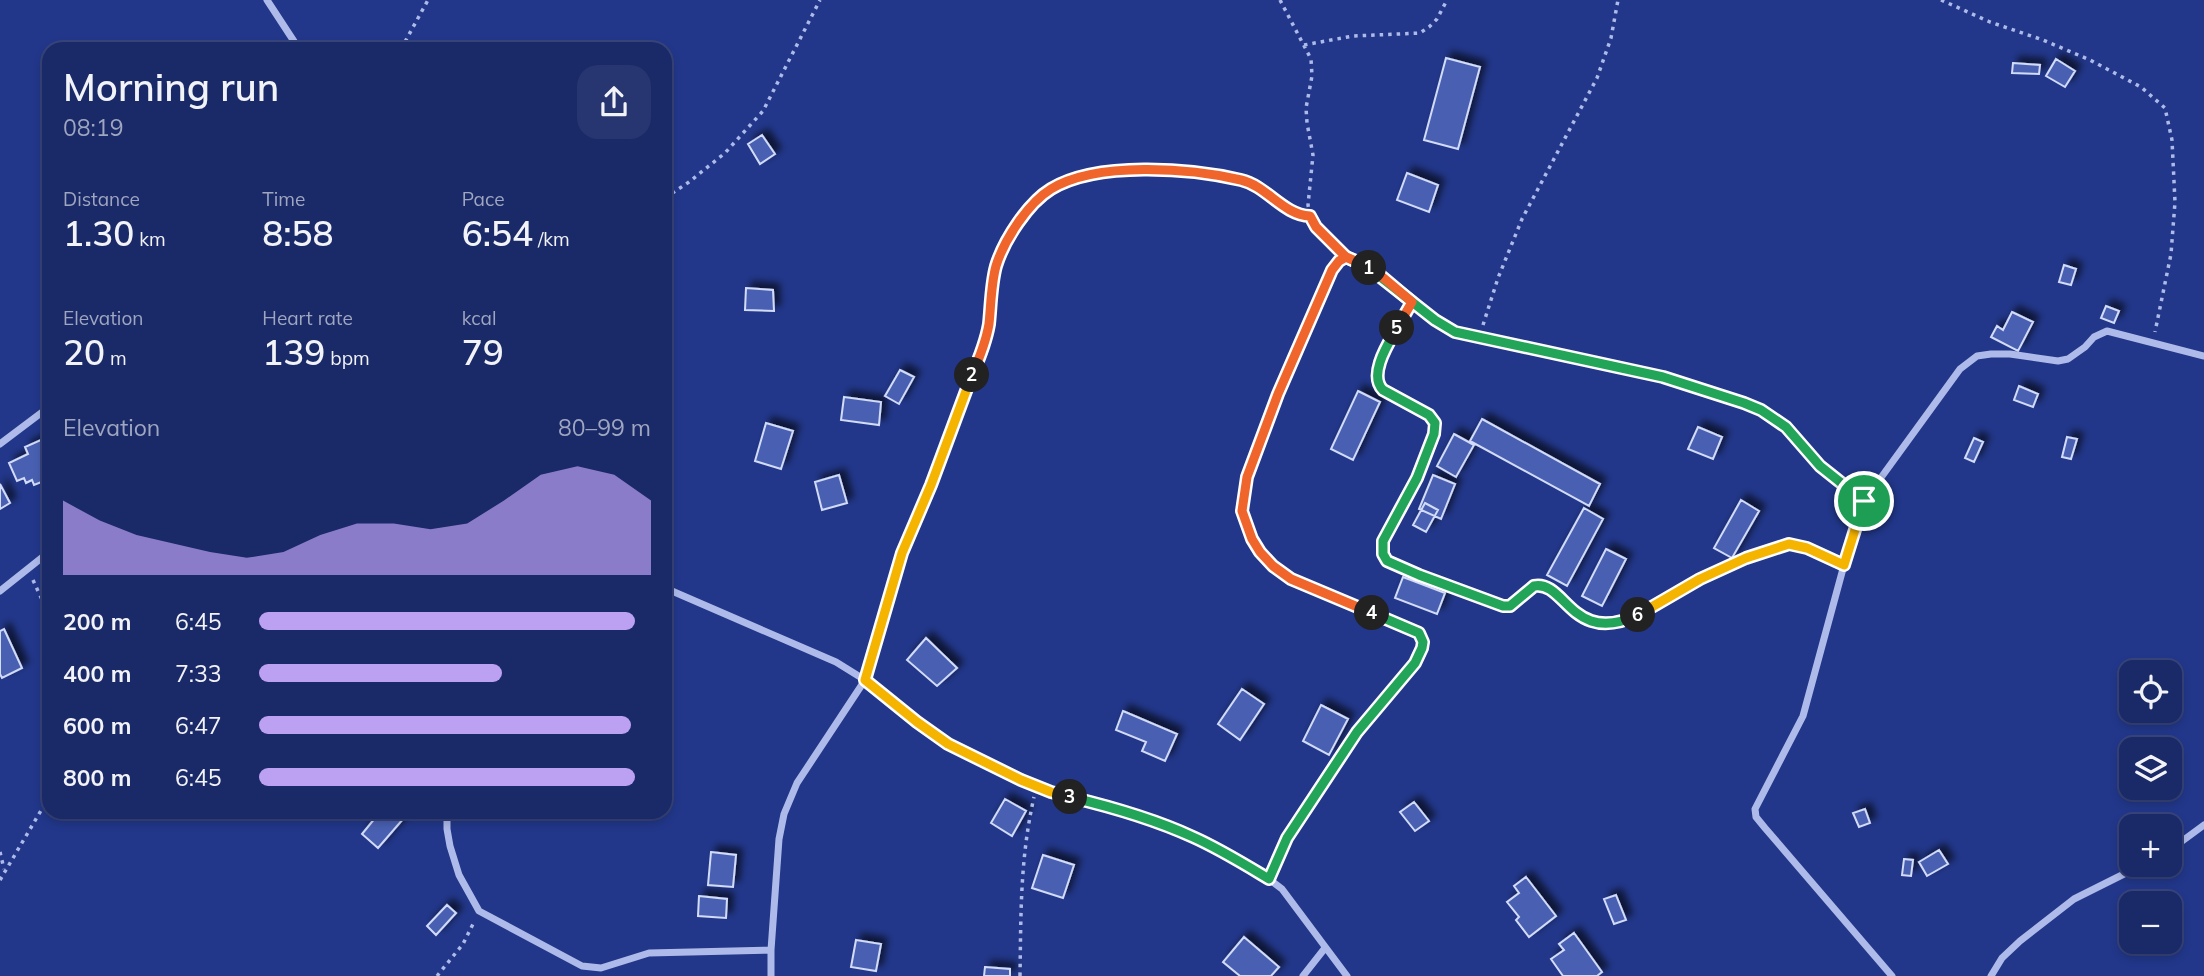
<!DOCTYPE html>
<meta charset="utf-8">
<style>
:root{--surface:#1a2968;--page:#273571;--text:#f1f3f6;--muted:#9fa6c0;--line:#38457c;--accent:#bca0f2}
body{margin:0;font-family:Mulish,sans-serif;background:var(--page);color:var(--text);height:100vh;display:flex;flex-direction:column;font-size:26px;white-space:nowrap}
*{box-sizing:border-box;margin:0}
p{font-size:23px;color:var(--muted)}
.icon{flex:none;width:38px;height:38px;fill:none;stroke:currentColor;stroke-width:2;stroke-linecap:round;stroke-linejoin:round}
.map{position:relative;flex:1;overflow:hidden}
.drawer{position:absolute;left:42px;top:42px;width:630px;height:777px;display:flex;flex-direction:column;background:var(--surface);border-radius:21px;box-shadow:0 4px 10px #0003,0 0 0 2px var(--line)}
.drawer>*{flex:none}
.controls{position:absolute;left:2119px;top:660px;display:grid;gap:14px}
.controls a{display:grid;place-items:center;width:63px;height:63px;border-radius:14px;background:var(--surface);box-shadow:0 4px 10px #0003,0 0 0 2px var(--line);font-size:35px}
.pin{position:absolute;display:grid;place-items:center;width:60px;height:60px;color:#fff;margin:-30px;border:4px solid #fff;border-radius:50%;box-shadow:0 2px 7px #0007}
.km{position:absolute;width:35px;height:35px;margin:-18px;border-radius:50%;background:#222;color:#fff;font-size:19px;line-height:35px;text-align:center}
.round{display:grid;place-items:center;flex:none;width:74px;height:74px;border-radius:21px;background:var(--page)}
.summary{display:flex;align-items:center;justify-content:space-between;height:119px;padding:0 21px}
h1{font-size:38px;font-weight:600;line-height:52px}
.figures{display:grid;grid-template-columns:repeat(3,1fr);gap:10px;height:119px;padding:7px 21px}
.figures div{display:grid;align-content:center}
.figures b{font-size:35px;font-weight:600}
.figures small{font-size:19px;font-weight:400}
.figures p{font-size:19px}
.chart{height:196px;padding:14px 21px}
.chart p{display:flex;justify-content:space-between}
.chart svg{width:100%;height:126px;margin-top:7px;fill:var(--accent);opacity:.7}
ul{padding:0 21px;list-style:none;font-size:23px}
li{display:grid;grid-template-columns:112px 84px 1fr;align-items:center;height:52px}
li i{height:18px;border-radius:9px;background:var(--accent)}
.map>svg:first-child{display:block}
.building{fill:#4a61b2;stroke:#d2dbf8;stroke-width:2;filter:url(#shadow)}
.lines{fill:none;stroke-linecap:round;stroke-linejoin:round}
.path{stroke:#aebbea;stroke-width:3.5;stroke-dasharray:3.5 5;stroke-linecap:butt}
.lane{stroke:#aebbea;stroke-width:5}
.street{stroke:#aebbea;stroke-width:7}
.split-1-casing{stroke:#fff;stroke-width:14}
.split-2-casing{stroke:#fff;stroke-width:14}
.split-3-casing{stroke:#fff;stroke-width:14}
.split-4-casing{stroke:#fff;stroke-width:14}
.split-5-casing{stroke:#fff;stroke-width:14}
.split-6-casing{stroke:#fff;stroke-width:14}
.split-7-casing{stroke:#fff;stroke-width:14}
.split-1{stroke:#22a559;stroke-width:9}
.split-2{stroke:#f0652b;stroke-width:9}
.split-3{stroke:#f5b400;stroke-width:9}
.split-4{stroke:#22a559;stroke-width:9}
.split-5{stroke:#f0652b;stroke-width:9}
.split-6{stroke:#22a559;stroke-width:9}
.split-7{stroke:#f5b400;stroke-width:9}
</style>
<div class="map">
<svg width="2204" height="976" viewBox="0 0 2204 976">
<defs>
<filter id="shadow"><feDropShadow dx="6" dy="-6" stdDeviation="3.5" flood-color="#0009"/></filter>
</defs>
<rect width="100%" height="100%" fill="#22378a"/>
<path class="building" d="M1446,58L1480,67L1458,149L1424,140Z
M2056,59L2075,71L2065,87L2046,76Z
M2013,63L2040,65L2039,74L2012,73Z
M762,135L775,154L760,164L748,144Z
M1407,173L1438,185L1429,212L1397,200Z
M2064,265L2076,269L2071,285L2059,282Z
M746,288L773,290L774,311L745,310Z
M2106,306L2119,311L2114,323L2101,318Z
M2012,312L2033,322L2018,351L1991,337L1997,326L2003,330Z
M900,370L914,377L899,404L885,396Z
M2019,386L2038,394L2033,407L2014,400Z
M1358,391L1380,402L1353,460L1331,449Z
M844,397L881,402L879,425L841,420Z
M1482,419L1600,484L1589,506L1470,441Z
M766,423L793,431L781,469L755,461Z
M1698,427L1722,437L1713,459L1688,449Z
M1454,434L1474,445L1456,477L1437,466Z
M2067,437L2077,439L2071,459L2062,457Z
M1974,438L1983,442L1974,462L1965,458Z
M43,439L46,447L49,446V479L34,485L32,480L26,483L24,478L17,481L9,463L28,454L25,447Z
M839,475L847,503L822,510L815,482Z
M1433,475L1455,484L1441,519L1419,509Z
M0,484L10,503L0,509Z
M1741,500L1759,511L1732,558L1714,548Z
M1425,503L1438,510L1426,532L1413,525Z
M1584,508L1603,519L1567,586L1547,575Z
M1606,549L1626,559L1602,606L1582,596Z
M1403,577L1445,593L1437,614L1395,598Z
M4,629L22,668L2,678L0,674V631Z
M926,638L957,668L937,686L907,660Z
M1242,689L1264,704L1240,740L1218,724Z
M1321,705L1348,719L1329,755L1303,741Z
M1123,711L1177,734L1165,761L1142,751L1146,742L1116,730Z
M1005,799L1026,811L1012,836L991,823Z
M1414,802L1429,821L1415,831L1400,812Z
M1865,809L1870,823L1859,827L1853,813Z
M380,812H398L404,818L378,848L362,834Z
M1939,850L1948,864L1927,876L1919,862Z
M711,852L736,855L733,887L708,885Z
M1043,855L1074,865L1063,898L1032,888Z
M1904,859L1913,860L1911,876L1902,875Z
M1526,877L1556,916L1529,937L1516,920L1519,917L1507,902L1519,893L1514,886Z
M1616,895L1626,920L1614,924L1604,899Z
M699,896L727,899L726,918L698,916Z
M447,905L456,913L436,935L427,926Z
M1574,933L1602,972L1597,976H1563L1551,959L1564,950L1559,944Z
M1244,937L1279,967L1271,976H1240L1223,962Z
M856,940L881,944L876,971L851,967Z
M985,967L1010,969V976H984Z"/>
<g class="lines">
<path class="path" d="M1280,0L1311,59L1312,76L1306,108L1307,123L1313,155L1308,205L1310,216L1316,227L1337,248
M1941,0L1990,22L2043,40L2090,60L2141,87L2165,108L2172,140L2175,202L2171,254L2155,332
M1304,45L1353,36L1420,33L1429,27L1437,19L1447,0
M401,49L428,0
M665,198L689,182L725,153L763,111L820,0
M1483,325L1498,278L1522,219L1597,78L1611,38L1618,0
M33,580L49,615
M869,668L902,553L931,485L981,355L988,328L996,266L1008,238L1026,213L1051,189L1079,178L1148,168L1184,170L1244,180L1267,192L1299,214L1310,216
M0,852L4,869
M0,880L49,797
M437,976L463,944L474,922
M1020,976C1021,913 1020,859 1034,797"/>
<path class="lane" d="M1412,302C1402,318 1374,362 1377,381C1378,386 1380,386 1383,390L1429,415L1435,423L1434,434L1417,478L1383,541V553L1387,561L1419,575L1504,606H1510L1534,586C1558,581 1574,629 1612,623C1636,620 1654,604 1675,593C1704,576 1736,562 1768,551C1774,549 1782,545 1788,545C1807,543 1828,557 1844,565
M1269,879L1287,838L1358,732L1415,663L1423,642L1419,633L1291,579L1273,566L1260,552L1252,539L1242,511L1247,477L1278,394L1316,304L1332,270L1339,261L1346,257L1363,264L1435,320L1455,332L1663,377L1744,403L1761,410L1786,427L1820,466L1864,501"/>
<path class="street" d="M267,0L299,49
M0,444L49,407
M665,588L836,662L865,680L917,722L948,744L1021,780L1051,792L1121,810L1191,836L1219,849L1269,879L1282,889L1347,976
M0,591L49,552
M447,812V829L450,846L459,875L479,911L582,966L601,968L649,953L771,950
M2170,850L2204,825
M771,976V950L779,839L784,814L797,783L865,680
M1303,976L1325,948
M1892,976L1765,828L1756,817L1755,809L1803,716L1844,565L1864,501L1960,369L1977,356L1991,354H2010L2058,361L2068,359L2085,347L2094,337L2107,331L2204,356
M1991,976L2002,958L2020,941L2074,899L2144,864"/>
</g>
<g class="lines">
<g class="split-1-casing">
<path id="split-1" d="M1369,268L1435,320L1455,332L1663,377L1744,403L1761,410L1786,427L1820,466L1864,501"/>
</g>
<g class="split-2-casing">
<path id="split-2" d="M972,375C979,359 986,342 989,324C991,305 991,284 996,266C1004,240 1028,203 1051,189C1097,161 1190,168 1241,180C1267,186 1283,215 1310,216L1316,227L1346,257L1369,268"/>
</g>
<g class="split-3-casing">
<path id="split-3" d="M972,375L931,485L902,553L865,680L917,722L948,744L1021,780L1051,792L1070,797"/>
</g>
<g class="split-4-casing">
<path id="split-4" d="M1070,797C1112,807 1154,819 1193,837C1220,849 1244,864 1269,879L1287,838L1357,732L1415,663L1422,648L1423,642L1419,633L1372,613"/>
</g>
<g class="split-5-casing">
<path id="split-5" d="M1372,613L1291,579L1273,566L1260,552L1252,539L1242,511L1247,477L1278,394L1332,270L1339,261L1346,257L1363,264L1380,275L1412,302L1397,328"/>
</g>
<g class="split-6-casing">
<path id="split-6" d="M1397,328C1388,344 1368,375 1383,390L1429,415L1435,423L1434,434L1417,478L1383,541V554L1387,561L1419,575L1503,606H1510L1534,586C1566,580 1571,646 1638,615"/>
</g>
<g class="split-7-casing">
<path id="split-7" d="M1638,615L1700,579L1746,558L1789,544L1807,548L1844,565L1864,501"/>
</g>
<use href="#split-1" class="split-1"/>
<use href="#split-2" class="split-2"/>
<use href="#split-3" class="split-3"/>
<use href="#split-4" class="split-4"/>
<use href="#split-5" class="split-5"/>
<use href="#split-6" class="split-6"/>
<use href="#split-7" class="split-7"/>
</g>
</svg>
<div class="controls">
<a><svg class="icon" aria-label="locate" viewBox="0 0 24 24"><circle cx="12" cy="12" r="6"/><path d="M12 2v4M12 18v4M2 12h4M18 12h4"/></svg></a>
<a><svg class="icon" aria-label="layers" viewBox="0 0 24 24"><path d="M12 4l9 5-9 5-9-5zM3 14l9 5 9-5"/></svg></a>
<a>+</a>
<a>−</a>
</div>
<div class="pin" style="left:1864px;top:501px;background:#1e9e55"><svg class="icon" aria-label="arrive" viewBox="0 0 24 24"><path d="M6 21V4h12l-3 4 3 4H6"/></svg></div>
<b class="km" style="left:1369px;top:268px">1</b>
<b class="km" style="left:972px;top:375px">2</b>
<b class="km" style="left:1070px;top:797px">3</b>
<b class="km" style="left:1372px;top:613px">4</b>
<b class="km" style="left:1397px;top:328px">5</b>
<b class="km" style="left:1638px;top:615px">6</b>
<section class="drawer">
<div class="summary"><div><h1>Morning run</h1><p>08:19</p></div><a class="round"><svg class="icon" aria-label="share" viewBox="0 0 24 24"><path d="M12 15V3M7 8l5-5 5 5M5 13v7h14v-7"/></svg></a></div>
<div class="figures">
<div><p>Distance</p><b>1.30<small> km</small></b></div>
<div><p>Time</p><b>8:58</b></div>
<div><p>Pace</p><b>6:54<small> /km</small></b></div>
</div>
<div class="figures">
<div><p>Elevation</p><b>20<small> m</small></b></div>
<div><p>Heart rate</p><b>139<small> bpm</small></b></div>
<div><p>kcal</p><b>79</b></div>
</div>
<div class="chart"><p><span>Elevation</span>80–99 m</p>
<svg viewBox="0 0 160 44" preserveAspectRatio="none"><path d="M0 44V18L10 25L20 30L30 33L40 36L50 38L60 36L70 30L80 26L90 26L100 28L110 26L120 18L130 9L140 6L150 9L160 18V44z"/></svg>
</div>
<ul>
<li><b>200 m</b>6:45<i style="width:96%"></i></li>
<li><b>400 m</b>7:33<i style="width:62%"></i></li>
<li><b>600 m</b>6:47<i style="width:95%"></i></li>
<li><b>800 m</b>6:45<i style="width:96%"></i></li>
</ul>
</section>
</div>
